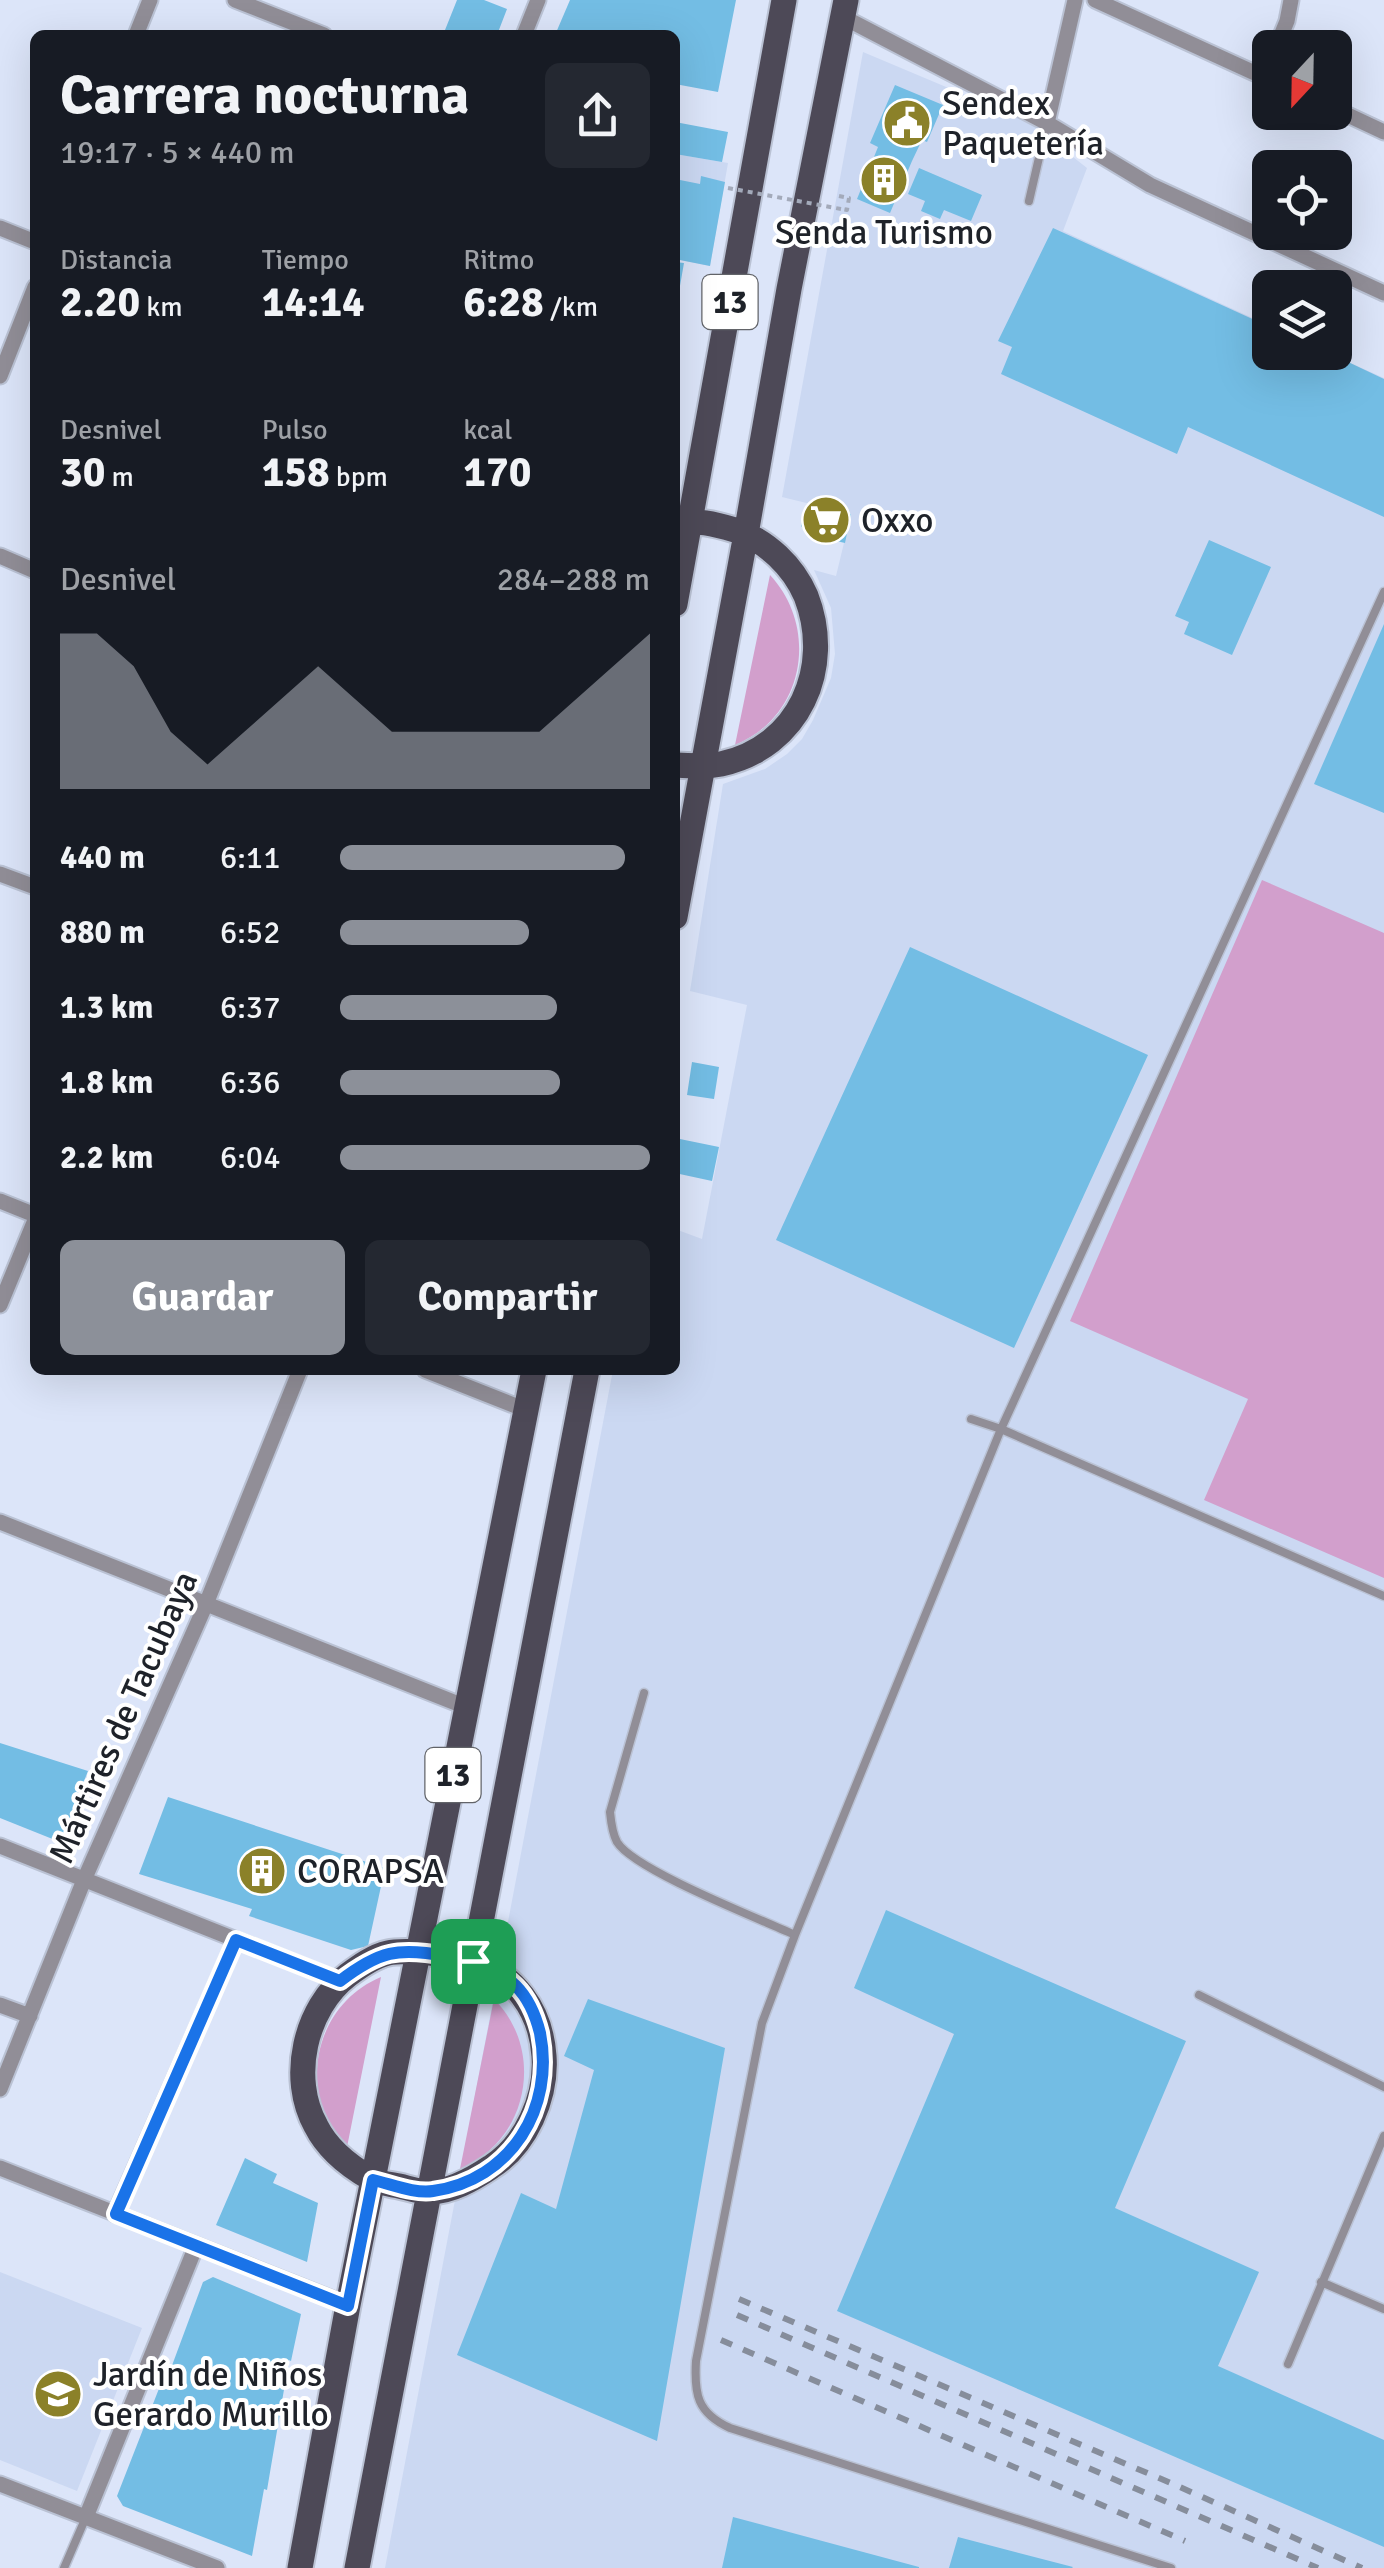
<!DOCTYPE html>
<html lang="es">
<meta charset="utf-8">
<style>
:root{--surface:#171b24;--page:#242831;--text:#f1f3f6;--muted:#9ea1a6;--accent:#8c9099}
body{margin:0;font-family:Signika,sans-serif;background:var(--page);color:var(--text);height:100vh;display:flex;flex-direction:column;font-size:38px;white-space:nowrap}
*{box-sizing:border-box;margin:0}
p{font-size:32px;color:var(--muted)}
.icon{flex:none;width:55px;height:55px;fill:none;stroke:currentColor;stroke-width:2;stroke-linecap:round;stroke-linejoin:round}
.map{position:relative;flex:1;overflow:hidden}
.panel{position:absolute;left:30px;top:30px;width:650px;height:1345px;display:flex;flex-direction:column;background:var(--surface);border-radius:15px;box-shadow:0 10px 40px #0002}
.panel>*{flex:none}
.needle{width:65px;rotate:202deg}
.fabs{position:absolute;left:1252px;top:30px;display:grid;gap:20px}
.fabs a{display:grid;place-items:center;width:100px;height:100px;border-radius:15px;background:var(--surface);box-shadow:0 10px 40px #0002;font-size:50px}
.pin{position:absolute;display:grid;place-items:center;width:85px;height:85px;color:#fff;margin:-42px;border-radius:20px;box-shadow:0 5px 15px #0006}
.round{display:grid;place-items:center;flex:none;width:105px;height:105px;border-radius:15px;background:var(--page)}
.headline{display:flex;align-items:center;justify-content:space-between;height:170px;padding:0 30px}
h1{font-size:55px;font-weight:700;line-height:75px}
.figures{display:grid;grid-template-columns:repeat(3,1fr);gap:15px;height:170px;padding:10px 30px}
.figures div{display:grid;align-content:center}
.figures b{font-size:42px;font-weight:700}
.figures small{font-size:28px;font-weight:400}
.figures p{font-size:28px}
.chart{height:280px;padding:20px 30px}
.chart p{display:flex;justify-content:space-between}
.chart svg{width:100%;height:180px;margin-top:10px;fill:var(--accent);opacity:.7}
.primary-button{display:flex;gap:20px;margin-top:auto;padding:20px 30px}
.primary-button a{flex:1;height:115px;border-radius:15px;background:var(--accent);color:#fff;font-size:40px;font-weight:700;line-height:115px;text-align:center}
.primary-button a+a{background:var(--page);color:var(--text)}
ul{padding:0 30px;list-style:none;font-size:32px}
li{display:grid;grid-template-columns:160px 120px 1fr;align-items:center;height:75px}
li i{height:25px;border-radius:12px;background:var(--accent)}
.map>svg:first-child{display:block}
.built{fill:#cbd8f2}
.green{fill:#d29fcc}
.building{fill:#73bde4}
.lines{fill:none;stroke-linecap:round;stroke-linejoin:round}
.lane-casing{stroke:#bac2d4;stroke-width:11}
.street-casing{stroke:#bac2d4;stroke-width:19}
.primary-casing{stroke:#bac2d4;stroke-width:29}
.path{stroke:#a3aaba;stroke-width:4;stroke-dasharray:5 5;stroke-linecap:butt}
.lane{stroke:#918e97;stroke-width:8}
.street{stroke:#918e97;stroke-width:15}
.primary{stroke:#4d4957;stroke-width:25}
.rail{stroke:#868d9b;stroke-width:6;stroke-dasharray:12 12;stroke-linecap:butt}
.path-bridge{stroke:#a3aaba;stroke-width:4;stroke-dasharray:5 5;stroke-linecap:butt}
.route-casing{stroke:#fff;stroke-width:20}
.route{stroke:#1a73e8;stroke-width:12}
.labels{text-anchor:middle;stroke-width:8;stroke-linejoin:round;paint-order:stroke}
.shield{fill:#fff;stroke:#626469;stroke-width:2.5}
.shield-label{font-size:32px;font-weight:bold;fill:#1e2229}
.poi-label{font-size:35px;fill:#1e2229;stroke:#fff;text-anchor:start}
.street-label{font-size:35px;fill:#1e2229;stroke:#fff}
</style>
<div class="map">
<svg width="1384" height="2568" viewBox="0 0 1384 2568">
<rect width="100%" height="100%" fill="#dce5f9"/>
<path class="built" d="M863,52L1027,121L1087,168L1063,231L1270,326V352L1328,353L1384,378V2568H385L613,1370H675V1229L702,1239L747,1005L690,991L723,784L765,769L787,754L802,739L813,720L831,678L835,654L831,608L814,570L836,576L851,514L782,497Z
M675,154L728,163L710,266L675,259Z
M0,2272L142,2328L77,2491L0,2460Z"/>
<path class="green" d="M770,575C820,629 804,717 735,745Z
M1262,880L1384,933V1578L1204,1500L1248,1399L1070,1321Z
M381,1977L347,2147C295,2096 313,2005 381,1977Z
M494,1999C546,2051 528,2141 460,2169Z"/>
<path class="building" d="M457,0H484L507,9L497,35H443Z
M570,0H736L718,92L675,84V35H555Z
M895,85L943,105L927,142L922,140L912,161L890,213L857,199L878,147L870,143Z
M675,122L728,132L722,162L675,154Z
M919,168L982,195L971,221L944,210L940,219L921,211L925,201L908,194Z
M701,176L725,182L710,266L675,259V179L700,184Z
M1053,228L1270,327V352H1327L1384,379V517L1188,427L1177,454L1001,374L1012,347L998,341Z
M675,262L684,263L677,303H675Z
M807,504L851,514L845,543L811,535L801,526Z
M1209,540L1271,567L1232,655L1184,634L1189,622L1175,616Z
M1384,624V813L1314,784Z
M910,947L1148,1055L1014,1348L776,1240Z
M692,1062L719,1067L714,1099L687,1095Z
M675,1138L719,1147L712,1181L675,1173Z
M0,1743L88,1771L60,1842L0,1818Z
M168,1797L385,1868L368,1946L351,1950L249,1916L252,1909L139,1874Z
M886,1910L1186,2041L1115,2208L1259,2272L1218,2366L1384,2440V2547L837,2311L954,2034L854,1988Z
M588,1999L725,2048L657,2441L457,2355L521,2193L556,2209L594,2070L564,2056Z
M245,2158L277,2174L273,2183L318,2203L307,2262L216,2225Z
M213,2277L301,2314L291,2361L289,2360L267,2490L264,2489L252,2556L123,2506L117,2496L160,2386L164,2387L203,2282Z
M733,2517L919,2567V2568H722Z
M958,2537L1073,2567L1072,2568H949Z"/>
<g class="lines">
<g class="lane-casing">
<path id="lane" d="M1029,201L1047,123
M971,1419L1001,1429L1384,1596
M644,1693L610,1812C611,1822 612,1833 617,1842C634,1870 760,1919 795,1935L762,2023L696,2361C694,2394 697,2413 730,2428L1171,2568
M795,1935L1001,1429L1384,592
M1199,1995L1384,2087
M1321,2282L1384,2309
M1288,2364L1384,2136
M64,2568L86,2517"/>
</g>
<g class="street-casing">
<path id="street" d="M235,0L324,35
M1095,0L1270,80
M843,17L1047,123L1150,185L1384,293
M136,35L150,0
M524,35L538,0
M1276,48L1287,21L1291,0
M1335,109L1384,132
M1047,123L1075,0
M0,228L35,242
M0,376L35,287
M0,556L35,571
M0,874L35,887
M0,1201L35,1215
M0,1305L35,1220
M425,1370L526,1410
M0,1522L466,1707
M0,1846L340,1981
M0,2005L30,2016
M0,2089L84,1880L206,1604L300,1370
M0,2168L348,2305
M115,2214L236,1940
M0,2484L217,2568
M86,2517L196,2246"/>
</g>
<g class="primary-casing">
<path id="primary" d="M675,524C696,519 715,524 735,530C767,541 793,566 806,596C834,668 799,747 721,764C706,767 691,766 675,765
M675,604L784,0
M675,917L746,534L789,289L846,0
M418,1951C435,1954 454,1956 470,1961C515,1973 541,2011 544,2056C547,2097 526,2145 491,2167C473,2179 451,2192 429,2192C419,2192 408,2188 399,2186C389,2184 378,2183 370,2178C349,2166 327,2148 316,2126C289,2078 305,2008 348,1975C360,1966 374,1956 388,1953C397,1951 409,1952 418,1951Z
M300,2568L348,2305L534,1370
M357,2568L587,1370"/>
</g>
<path class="path" d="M839,196L849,198L847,210L841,209"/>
<use href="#lane" class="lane"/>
<use href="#street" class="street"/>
<use href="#primary" class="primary"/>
<path class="rail" d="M739,2299L1173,2484L1362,2568
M737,2315L1318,2568
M721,2340L1185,2541"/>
<path class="path-bridge" d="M728,188L841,209"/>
</g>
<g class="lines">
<g class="route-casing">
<path id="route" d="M236,1940L340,1981C379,1951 398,1947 446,1956C471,1961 498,1968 516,1986C528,1998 536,2017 540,2033C555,2108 511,2180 433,2191C415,2194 391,2184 373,2180L348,2306L116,2214Z"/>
</g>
<use href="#route" class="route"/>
</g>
<defs>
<g id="civic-disc" transform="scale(2.5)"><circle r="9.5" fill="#8b8129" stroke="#fff"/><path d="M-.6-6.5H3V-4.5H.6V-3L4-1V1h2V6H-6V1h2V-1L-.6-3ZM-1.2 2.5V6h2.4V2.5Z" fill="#fff"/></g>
<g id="building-disc" transform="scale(2.5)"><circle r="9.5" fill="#8b8129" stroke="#fff"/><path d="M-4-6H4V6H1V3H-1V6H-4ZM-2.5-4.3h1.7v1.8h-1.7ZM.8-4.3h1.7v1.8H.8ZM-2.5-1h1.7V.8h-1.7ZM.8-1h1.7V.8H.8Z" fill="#fff"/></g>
<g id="supermarket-disc" transform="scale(2.5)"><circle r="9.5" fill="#8b8129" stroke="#fff"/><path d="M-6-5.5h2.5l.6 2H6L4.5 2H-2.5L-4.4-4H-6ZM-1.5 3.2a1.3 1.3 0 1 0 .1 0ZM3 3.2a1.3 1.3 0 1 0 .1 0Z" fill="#fff"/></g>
<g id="school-disc" transform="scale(2.5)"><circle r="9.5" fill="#8b8129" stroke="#fff"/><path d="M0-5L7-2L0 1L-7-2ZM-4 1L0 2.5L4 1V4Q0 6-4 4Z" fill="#fff"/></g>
</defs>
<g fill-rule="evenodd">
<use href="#civic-disc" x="907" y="123"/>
<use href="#building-disc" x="884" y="180"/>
<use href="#supermarket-disc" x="826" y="520"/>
<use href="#building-disc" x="262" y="1871"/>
<use href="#school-disc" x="58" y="2394"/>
</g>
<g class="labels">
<g class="shield">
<rect x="702.5" y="275" width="55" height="54" rx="8"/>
<rect x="425.5" y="1748" width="55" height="54" rx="8"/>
</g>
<g class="shield-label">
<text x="730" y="313">13</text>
<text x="453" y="1786">13</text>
</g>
<g class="poi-label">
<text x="942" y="115">Sendex<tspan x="942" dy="40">Paquetería</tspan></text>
<text x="884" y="244" text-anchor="middle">Senda Turismo</text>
<text x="861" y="532">Oxxo</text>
<text x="297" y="1883">CORAPSA</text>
<text x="93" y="2386">Jardín de Niños<tspan x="93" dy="40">Gerardo Murillo</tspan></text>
</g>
<g class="street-label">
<text transform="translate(123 1717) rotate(-66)" y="12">Mártires de Tacubaya</text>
</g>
</g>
</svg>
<div class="fabs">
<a><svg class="needle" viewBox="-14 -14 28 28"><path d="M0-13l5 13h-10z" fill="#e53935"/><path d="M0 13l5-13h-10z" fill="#9ea1a6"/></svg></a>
<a><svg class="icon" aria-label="locate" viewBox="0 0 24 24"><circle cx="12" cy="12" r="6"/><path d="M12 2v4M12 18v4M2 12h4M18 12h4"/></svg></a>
<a><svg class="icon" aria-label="layers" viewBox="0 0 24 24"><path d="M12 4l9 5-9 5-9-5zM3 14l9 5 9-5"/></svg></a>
</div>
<div class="pin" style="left:473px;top:1961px;background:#1e9e55"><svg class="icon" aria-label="arrive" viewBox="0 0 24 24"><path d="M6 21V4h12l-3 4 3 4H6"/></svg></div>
<section class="panel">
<div class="headline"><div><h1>Carrera nocturna</h1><p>19:17 · 5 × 440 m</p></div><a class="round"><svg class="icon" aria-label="share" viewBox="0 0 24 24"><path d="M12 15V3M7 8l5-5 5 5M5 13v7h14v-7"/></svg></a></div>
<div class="figures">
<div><p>Distancia</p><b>2.20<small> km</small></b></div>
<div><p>Tiempo</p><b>14:14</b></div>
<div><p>Ritmo</p><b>6:28<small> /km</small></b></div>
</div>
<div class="figures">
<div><p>Desnivel</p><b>30<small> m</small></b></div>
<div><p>Pulso</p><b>158<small> bpm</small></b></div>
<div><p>kcal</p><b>170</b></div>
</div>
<div class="chart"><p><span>Desnivel</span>284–288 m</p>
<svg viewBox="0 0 160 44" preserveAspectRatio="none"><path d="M0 44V6L10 6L20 14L30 30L40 38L50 30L60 22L70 14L80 22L90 30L100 30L110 30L120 30L130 30L140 22L150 14L160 6V44z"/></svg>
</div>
<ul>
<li><b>440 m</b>6:11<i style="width:92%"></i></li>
<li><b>880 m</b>6:52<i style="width:61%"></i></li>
<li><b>1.3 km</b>6:37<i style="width:70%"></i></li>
<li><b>1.8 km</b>6:36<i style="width:71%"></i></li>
<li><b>2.2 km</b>6:04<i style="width:100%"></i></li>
</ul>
<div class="primary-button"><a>Guardar</a><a>Compartir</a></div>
</section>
</div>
